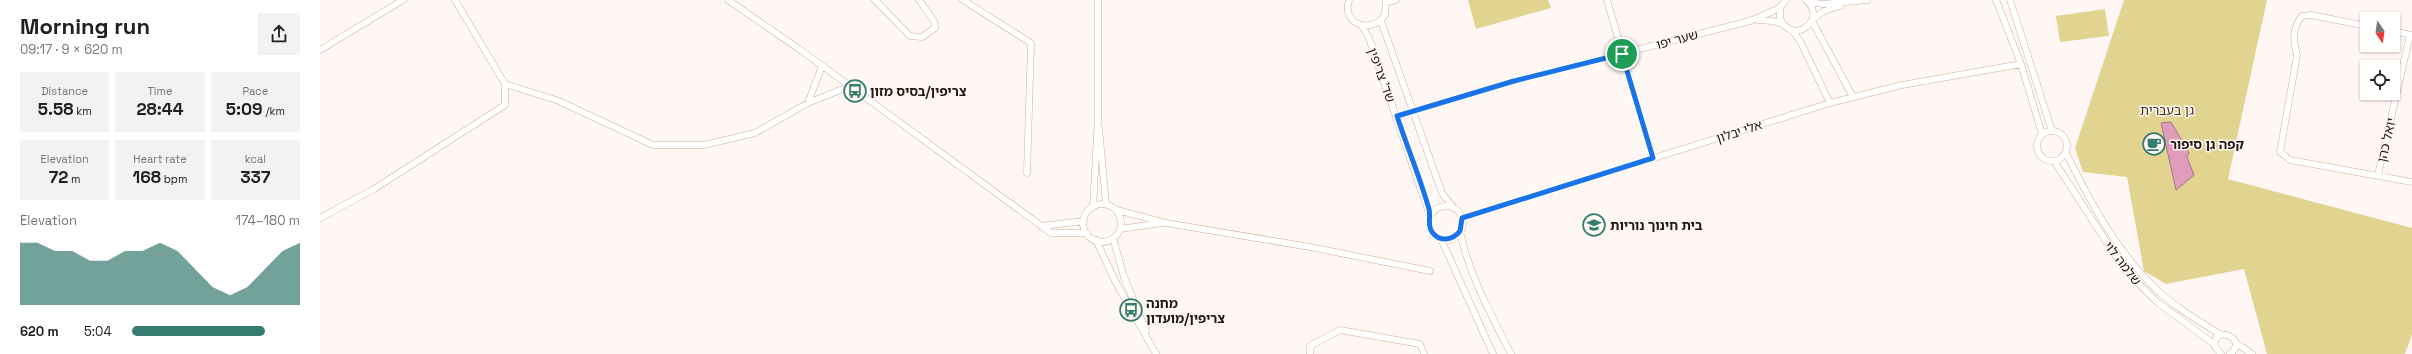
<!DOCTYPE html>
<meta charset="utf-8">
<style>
:root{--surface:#fff;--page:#f2f2f2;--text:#202124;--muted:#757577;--accent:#377c70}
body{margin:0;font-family:"Space Grotesk","Noto Sans Hebrew",sans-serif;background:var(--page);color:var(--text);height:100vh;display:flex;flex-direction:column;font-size:15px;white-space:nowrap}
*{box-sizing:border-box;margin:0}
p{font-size:13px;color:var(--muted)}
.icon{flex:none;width:22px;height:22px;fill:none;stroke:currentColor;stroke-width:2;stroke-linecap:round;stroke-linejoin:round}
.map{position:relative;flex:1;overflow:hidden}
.panel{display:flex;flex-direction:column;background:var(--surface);width:320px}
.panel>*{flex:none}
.needle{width:26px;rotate:167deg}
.buttons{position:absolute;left:2040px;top:12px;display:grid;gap:8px}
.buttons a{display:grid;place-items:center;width:40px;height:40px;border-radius:0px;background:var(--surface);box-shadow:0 1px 3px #0004;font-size:20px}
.pin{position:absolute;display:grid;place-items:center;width:34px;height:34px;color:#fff;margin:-17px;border:2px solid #fff;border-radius:50%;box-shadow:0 1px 4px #0007}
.round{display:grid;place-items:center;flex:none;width:42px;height:42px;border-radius:0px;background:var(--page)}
.head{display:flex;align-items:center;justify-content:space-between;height:68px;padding:0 20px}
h1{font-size:22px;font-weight:700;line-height:30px}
.stats{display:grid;grid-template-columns:repeat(3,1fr);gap:6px;height:68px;padding:4px 20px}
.stats div{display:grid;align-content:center;border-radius:0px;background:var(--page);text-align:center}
.stats b{font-size:17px;font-weight:700}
.stats small{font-size:11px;font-weight:400}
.stats p{font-size:11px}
.chart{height:112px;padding:8px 20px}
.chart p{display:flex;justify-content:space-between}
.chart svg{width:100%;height:72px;margin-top:4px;fill:var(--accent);opacity:.7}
ul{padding:0 20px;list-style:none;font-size:13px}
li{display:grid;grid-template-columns:64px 48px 1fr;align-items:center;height:30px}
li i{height:10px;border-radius:5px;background:var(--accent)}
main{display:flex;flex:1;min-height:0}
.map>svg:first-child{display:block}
.green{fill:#e1d490}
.water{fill:#e19cbc;stroke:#a87488}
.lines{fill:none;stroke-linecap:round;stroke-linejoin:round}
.minor-casing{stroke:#cfad9e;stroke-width:7}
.minor{stroke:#fff;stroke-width:6}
.route-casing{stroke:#fff;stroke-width:8}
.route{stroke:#1a73e8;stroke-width:5}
.labels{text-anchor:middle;stroke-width:3;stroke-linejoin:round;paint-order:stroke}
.street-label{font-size:13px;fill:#221610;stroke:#fef7f3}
.poi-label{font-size:13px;font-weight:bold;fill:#221610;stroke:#fef7f3;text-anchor:start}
.park-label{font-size:13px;fill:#3b3516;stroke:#fef7f3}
</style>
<main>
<section class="panel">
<div class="head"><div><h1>Morning run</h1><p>09:17 · 9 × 620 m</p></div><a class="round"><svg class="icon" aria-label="share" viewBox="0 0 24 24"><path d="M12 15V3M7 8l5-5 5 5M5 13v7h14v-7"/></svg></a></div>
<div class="stats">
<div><p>Distance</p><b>5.58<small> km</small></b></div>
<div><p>Time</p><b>28:44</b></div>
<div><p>Pace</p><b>5:09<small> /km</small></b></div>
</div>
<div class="stats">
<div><p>Elevation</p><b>72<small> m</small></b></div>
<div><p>Heart rate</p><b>168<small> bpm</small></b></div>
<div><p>kcal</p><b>337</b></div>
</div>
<div class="chart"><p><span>Elevation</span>174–180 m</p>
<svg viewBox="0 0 160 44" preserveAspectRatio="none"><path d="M0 44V6L10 6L20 11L30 11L40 17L50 17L60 11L70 11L80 6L90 11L100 22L110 33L120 38L130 33L140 22L150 11L160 6V44z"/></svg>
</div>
<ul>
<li><b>620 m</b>5:04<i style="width:79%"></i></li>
</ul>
</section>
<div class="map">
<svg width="2092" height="354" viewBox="0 0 2092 354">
<rect width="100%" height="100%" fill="#fef7f3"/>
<path class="green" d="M1148,0H1228L1231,8L1156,29Z
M1804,0H1947L1908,179L2092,228V334L2085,354H1947L1924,269L1846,284L1824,271L1807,177L1763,172L1755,148Z
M1785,9L1789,36L1740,42L1736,16Z"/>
<path class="water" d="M1851,122L1869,153L1867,157L1874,175L1856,190L1841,123Z"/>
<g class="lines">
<g class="minor-casing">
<path id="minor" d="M408,0L482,51L731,233H767
M555,0L590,36L602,37L615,28L614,21L599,0
M643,0L711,43L707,173
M1029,0C1021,24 1051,35 1065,15L1066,0
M1287,0L1333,158
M1466,0L1460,7V18C1471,47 1509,20 1486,0
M1676,0L1701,64L1722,134
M1690,0L1732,131
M1067,2L1076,0
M1489,2L1503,4L1547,0
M1493,19L1504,11L1520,6
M1438,20L1453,21L1462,24
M1061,21L1122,193L1134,208
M1492,21L1533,97
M1042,26L1049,38L1110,216
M2047,26L1991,15L1982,16C1972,29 1973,40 1977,55L1960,152L1970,160L2092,182
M1472,30L1480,41L1510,103
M2073,31L2092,35
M0,50L83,0
M185,84L239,101L333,145H384L435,133L488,103L530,86
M488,103L502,66
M1077,116L1194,81L1430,21L1460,8
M779,128L786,204
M1717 146a15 15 0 1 1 30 0a15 15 0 1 1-30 0Z
M1746,153C1770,201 1796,251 1836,289C1855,307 1879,321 1901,335
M1734,161L1804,269L1837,302L1894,344
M2058,175L2090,35
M763 223a19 19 0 1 1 38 0a19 19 0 1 1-38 0Z
M1109 223a17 17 0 1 1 34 0a17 17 0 1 1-34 0Z
M773,207L778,120V0
M797,210L846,223L990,247L1110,271
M0,218L54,189L185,105V84L135,0
M1142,218L1510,103L1582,85L1701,64
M721,226L764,221
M800,229L842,223
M1140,231C1147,270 1173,319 1191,354
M793,238L804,277L826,331
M1121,239L1173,354
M776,240L795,281L836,354
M1916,343L1932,354
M990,354V346L1020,330L1100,344L1104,354
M1901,354L1895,347C1892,322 1930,340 1910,354"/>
</g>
<use href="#minor" class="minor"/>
</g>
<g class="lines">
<g class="route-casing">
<path id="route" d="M1302,54L1333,158L1142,218L1140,231C1133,240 1120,243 1112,232C1107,225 1111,217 1109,209C1100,177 1087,147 1077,116L1194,81Z"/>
</g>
<use href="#route" class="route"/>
</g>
<defs>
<g id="bus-ring" transform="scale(1.15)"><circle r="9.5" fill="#fef7f3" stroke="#377c70" stroke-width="1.5"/><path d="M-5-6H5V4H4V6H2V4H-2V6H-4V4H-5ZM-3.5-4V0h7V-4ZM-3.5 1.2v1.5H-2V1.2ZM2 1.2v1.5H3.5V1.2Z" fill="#377c70"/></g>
<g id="cafe-ring" transform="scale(1.15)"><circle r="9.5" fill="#fef7f3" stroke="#377c70" stroke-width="1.5"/><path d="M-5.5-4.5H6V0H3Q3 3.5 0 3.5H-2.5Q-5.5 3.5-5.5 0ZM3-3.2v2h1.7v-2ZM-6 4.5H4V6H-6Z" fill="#377c70"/></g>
<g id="school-ring" transform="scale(1.15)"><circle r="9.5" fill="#fef7f3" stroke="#377c70" stroke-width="1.5"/><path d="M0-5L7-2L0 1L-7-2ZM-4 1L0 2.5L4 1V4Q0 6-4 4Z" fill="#377c70"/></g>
</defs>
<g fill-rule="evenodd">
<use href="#bus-ring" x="535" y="91"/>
<use href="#cafe-ring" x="1834" y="144"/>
<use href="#school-ring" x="1274" y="225"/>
<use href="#bus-ring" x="811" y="310"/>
</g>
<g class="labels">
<g class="street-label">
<text transform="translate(1357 39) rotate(-15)" y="5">שער יפו</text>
<text transform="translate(1062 75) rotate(70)" y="5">שד' צריפין</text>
<text transform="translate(1419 131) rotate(-18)" y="5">אלי יבלון</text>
<text transform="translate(2066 140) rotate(-77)" y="5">יואל כהן</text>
<text transform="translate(1803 263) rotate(52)" y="5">שלמה לוי</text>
</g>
<g class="poi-label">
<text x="550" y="96">צריפין/בסיס מזון</text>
<text x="1850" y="149">קפה גן סיפור</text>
<text x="1290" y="230">בית חינוך נוריות</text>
<text x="826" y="308">מחנה<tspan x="826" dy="15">צריפין/מועדון</tspan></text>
</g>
<g class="park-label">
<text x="1847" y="115">גן בעברית</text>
</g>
</g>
</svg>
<div class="buttons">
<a><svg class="needle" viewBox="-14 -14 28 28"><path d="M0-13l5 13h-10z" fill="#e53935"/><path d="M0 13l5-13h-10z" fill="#757577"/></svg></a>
<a><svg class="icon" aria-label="locate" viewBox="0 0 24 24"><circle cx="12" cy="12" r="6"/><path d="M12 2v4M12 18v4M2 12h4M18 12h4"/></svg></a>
</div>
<div class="pin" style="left:1302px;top:54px;background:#1e9e55"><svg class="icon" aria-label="arrive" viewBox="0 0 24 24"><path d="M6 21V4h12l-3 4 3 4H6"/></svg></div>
</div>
</main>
